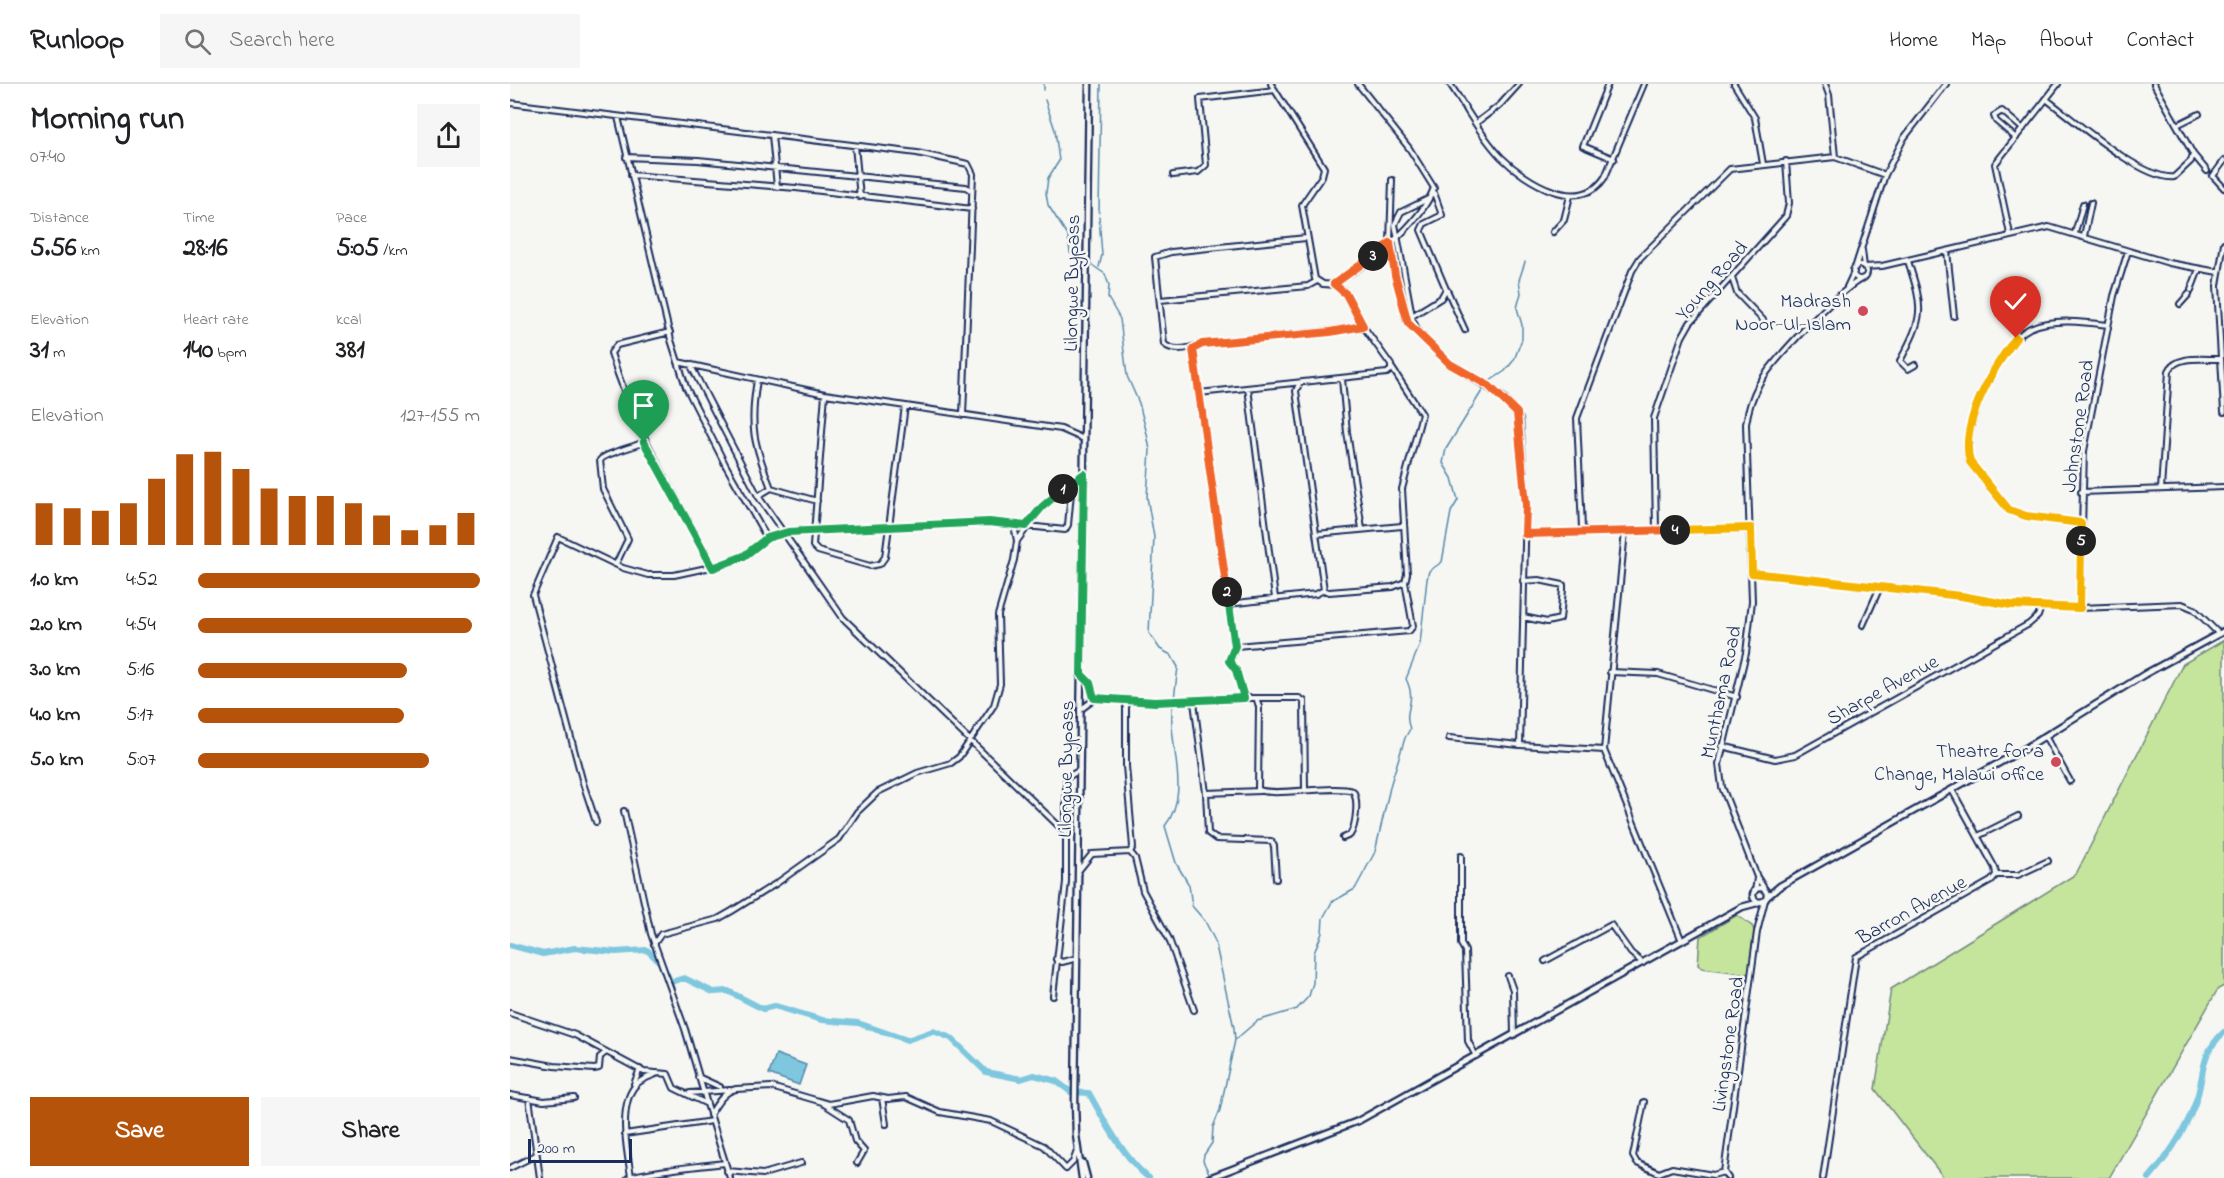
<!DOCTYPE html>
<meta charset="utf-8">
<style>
:root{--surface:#fff;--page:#f6f6f6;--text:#202124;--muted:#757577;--line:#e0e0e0;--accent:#b45309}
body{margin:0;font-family:"Indie Flower",sans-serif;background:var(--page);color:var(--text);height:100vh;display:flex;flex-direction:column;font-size:22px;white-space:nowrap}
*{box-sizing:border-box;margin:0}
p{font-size:20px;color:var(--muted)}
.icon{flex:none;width:33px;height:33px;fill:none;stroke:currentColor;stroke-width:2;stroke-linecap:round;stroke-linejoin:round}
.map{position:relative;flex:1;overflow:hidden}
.sheet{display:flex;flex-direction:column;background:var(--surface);width:510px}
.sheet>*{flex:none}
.scale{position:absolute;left:18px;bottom:15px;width:104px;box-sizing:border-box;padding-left:6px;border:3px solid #1b2f5e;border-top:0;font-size:16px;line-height:21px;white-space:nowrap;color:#1b2f5e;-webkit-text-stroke:4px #f6f6f2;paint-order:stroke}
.pin{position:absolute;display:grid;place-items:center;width:51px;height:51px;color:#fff;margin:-62px -26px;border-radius:50% 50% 50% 0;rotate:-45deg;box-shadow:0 0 6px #0007}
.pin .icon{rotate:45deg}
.km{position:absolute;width:30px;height:30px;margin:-15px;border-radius:50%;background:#222;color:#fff;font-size:16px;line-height:30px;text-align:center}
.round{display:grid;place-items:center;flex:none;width:63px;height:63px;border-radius:0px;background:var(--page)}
.headline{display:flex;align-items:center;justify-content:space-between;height:102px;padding:0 30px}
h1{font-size:33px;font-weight:800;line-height:45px}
.figures{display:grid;grid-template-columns:repeat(3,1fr);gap:9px;height:102px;padding:6px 30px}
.figures div{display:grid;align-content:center}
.figures b{font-size:26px;font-weight:800}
.figures small{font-size:16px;font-weight:400}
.figures p{font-size:16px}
.chart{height:168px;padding:12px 30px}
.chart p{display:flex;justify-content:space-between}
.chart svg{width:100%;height:108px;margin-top:6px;stroke:var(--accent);stroke-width:6}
.cta{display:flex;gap:12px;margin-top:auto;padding:12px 30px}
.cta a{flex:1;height:69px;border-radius:0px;background:var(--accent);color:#fff;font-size:24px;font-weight:800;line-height:69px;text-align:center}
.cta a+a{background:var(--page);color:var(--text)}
ul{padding:0 30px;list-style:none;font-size:20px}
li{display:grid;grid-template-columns:96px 72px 1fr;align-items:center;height:45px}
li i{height:15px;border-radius:8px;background:var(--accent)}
header{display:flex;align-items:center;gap:36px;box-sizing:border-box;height:84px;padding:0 30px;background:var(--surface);border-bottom:2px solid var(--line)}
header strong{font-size:28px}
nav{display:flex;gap:33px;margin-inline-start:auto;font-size:21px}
.search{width:420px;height:54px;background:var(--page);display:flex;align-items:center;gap:15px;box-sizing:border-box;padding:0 21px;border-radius:0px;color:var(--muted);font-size:22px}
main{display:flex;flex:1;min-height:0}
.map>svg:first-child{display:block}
.green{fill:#c5e49c;stroke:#708a7d;stroke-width:1.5}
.water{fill:#7ec7de;stroke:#568aab;stroke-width:1.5}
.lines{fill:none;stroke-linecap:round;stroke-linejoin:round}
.stream{stroke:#568aab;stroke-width:1.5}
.river{stroke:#7ec7de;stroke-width:6}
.minor-casing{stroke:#1b2f5e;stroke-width:8}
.major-casing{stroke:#1b2f5e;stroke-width:9}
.minor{stroke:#f6f6f2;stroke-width:4}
.major{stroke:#f6f6f2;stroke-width:4.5}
.split-1-casing{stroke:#fff;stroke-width:12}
.split-2-casing{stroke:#fff;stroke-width:12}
.split-3-casing{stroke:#fff;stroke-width:12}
.split-4-casing{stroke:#fff;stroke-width:12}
.split-5-casing{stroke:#fff;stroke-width:12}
.split-6-casing{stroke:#fff;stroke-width:12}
.split-1{stroke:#22a559;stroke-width:8}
.split-2{stroke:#22a559;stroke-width:8}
.split-3{stroke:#f0652b;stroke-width:8}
.split-4{stroke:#f0652b;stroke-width:8}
.split-5{stroke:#f5b400;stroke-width:8}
.split-6{stroke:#f5b400;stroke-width:8}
.poi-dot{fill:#d1495b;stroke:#f6f6f2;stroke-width:2}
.labels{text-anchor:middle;stroke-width:5;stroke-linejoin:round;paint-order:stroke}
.street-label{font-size:20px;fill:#1b2f5e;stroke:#f6f6f2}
.poi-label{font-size:20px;fill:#1b2f5e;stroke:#f6f6f2;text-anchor:end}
</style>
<header>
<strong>Runloop</strong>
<div class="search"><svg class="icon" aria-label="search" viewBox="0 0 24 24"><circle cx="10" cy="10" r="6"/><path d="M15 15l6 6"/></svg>Search here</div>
<nav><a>Home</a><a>Map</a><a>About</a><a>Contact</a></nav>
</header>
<main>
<section class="sheet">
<div class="headline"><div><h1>Morning run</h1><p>07:40</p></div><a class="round"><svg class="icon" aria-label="share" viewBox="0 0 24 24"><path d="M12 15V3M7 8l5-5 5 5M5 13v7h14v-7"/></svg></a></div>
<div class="figures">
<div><p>Distance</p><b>5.56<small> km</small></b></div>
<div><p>Time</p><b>28:16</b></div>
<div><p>Pace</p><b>5:05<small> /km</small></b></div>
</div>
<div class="figures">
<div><p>Elevation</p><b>31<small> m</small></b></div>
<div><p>Heart rate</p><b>140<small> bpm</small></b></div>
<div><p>kcal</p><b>381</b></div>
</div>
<div class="chart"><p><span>Elevation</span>127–155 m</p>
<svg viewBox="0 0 160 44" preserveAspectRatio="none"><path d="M5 44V27M15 44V29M25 44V30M35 44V27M45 44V17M55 44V7M65 44V6M75 44V13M85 44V21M95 44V24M105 44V24M115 44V27M125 44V32M135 44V38M145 44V36M155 44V31"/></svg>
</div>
<ul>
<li><b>1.0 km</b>4:52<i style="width:100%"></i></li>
<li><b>2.0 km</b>4:54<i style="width:97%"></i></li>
<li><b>3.0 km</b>5:16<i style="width:74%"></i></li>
<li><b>4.0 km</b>5:17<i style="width:73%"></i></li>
<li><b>5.0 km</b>5:07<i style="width:82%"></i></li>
</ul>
<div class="cta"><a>Save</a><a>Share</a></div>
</section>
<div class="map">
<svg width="1714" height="1094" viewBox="0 0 1714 1094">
<rect width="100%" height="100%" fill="#f6f6f2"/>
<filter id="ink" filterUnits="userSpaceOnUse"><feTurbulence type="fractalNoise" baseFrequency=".0167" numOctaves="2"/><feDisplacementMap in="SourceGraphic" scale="12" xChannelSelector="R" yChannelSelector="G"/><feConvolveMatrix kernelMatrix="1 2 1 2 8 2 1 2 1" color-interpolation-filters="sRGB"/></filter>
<g filter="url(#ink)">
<path class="green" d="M1714,556V902L1708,905L1599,1094H1434L1365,1005L1381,905L1566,790L1673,580Z
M1227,831L1242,842L1245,848L1239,890L1192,884L1188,881L1190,853Z"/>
<path class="water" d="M266,970L296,981L289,1001L259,990Z"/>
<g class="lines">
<path class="stream" d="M534,0V6
M535,16L545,46L549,77L538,94L536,109L538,121L558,152L560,169L570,176
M589,129L591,0
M589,133L592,171L589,183
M582,181L595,190L599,201L598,214L610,235L617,292L629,319L637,350L640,366L637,413L644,453L639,549L650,565L661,571L668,583L664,615
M977,299L995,287L1004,276L1012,255V241L1007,224L1011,209L1009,196L1015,178
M663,619C656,659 683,706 655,742L666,779L679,801L682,822L695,837L705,857L724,944L725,956L710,1026L703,1043L702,1059L694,1071L693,1077L699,1089
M725,956L747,937L787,925L799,912L803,899L804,869L812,849L813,834L822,818L845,805L865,768L881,699L895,654L900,645C892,625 908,619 896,595L910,560L917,495L919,487L932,478L941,428L948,416L942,394L933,379L936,365L975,302"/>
<path class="river" d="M0,861L33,870L65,864L105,868L137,866L152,880L161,898L174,894L203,908L218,907L253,925L265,922L312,936L348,939L397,956L423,947L441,954L476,988L511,995L524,991L546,997L561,1008L579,1009C593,1035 616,1077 639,1094
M1639,1094C1660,1070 1679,1042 1688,1010C1695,983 1691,970 1714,948"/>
<g class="minor-casing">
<path id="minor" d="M940,0C956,24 971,52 991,73C1015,97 1070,132 1095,93L1134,0
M1098,0L1073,62L1104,75
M1224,0L1245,34L1253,80
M1315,0L1319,11L1325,73
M1536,15C1563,35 1633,97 1664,93L1681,77L1683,70L1644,0
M0,19L407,69L458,80L463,90L453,331
M108,33L161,256L176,303L216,382L257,454
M966,39L990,21L1009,0
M1667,41L1689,30
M262,51L267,103
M1506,54L1486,37L1484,32L1492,27L1513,45
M345,62L350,113
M1683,70L1697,87
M116,73L188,76L456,103L462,107
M1714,77L1703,92L1714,104
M121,91L286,104L462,125
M663,91L688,88L696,81L690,15L765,6
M882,96L880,159L896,236L940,280L993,313L1010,335L1016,421L1010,661L1094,666
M1043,148L1054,136L1060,112
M1565,149L1573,120
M1500,150L1485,80L1548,0
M1574,152L1581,119
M796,154L661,168L645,173L654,260C664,269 681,264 692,260L820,247L853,242
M1714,159L1707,202L1714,328
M1352,166L1354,183L1372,182L1539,143L1659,179L1708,188
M1437,167L1444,232
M1398,177C1414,226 1414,232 1390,277L1398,285L1405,281
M1343 188a7 7 0 1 1 14 0a7 7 0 1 1-14 0Z
M1345,184L1375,91L1394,54L1436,0
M1222,194L1227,209L1253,236
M824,200C859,179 909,143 924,104L899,64L848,0
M1337,203L1344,188
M937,206L955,246
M1681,206L1689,185
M650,216L798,202L807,197
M1670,220L1679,210
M902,232L931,214L936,205L911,146L914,140L932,131L923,106
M908,247L903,237L885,140L891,128L918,115
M160,248L107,261L101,269C125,348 166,411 203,484
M683,265L725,562L720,579L726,586L734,614H789L794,617L795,705
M168,278L315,310L551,345L574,355
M180,280L248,412L333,534L555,748
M832,295L837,348L852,445
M247,296C239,344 244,360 261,404L307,417
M789,300L786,307L814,506
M738,304L765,514
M689,309L877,289L881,286V281L853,242L833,206L826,201L813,200L805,195L792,121L812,92L814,84L761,0
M315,310L303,462L308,467L360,482L370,480L375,473L395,322
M1651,405L1659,287C1666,270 1696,276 1711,275
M1571,408L1714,403
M248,412L261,404
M1571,439L1516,432L1499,426L1459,378C1450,345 1490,258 1520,244C1542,234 1574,238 1598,241
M1146,446L1144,334L1172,253L1180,239L1276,132L1279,119L1276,77
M1115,447L1094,666L1172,857
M1077,448L1072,444L1067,334L1122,187L1130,174L1220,85L1325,73L1375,91
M806,450L892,442
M1015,450L1241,444
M507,457L532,423L574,390
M106,480L118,455L93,405L90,376C96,369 124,363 134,358
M1242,489L1451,512L1501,521L1570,524L1672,520L1684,525L1709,550
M718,520L806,510L814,506L819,508L883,503L895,498L897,490L892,405L912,330L882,284
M1570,524L1574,367L1604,212L1618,167
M1013,533L1037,538L1050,535L1053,506V501L1029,496L1013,497
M1353,541L1370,503
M726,562L899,547L903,542L895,498
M1100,588L1148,590L1227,613
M571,590L580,599L584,614
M747,616L749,623L748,705C760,714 823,700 843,707C849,716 846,742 840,751L833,754
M684,618L696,709L698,749L706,755L761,757L764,762L766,795
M570,626L586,614L645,618L733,614
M1535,652L1560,697
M939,654L1010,661
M1212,662L1265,675L1285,671L1519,540L1528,532L1531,523
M696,709L750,707
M114,727L141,850L175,945L197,1020
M86,738L73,699L23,511L48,453L113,484L138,491H164L215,480L233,472L257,454L278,448L479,438L555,446L558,441L562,398
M1468,752L1508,732
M620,768L625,774L633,807L659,855L684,926
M951,772V860L955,867L958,957L966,972
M569,786L582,770L620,768L623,763L616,682V615
M1486,791H1508L1538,777
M1254,804L1247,793L1212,703L1209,680L1236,569L1242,517L1236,340C1238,326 1242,313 1249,300C1263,276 1328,207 1353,194
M1245,807L1247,794
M144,860L151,850L208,835L222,827L267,799L329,755L347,728L368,708L407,689L441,679L449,673L484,621L490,600L488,531L504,476L507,457L504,441
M546,875L552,878L564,875
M1035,877L1101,841L1121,869L1133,879
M998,892L1003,906L1004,951
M543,912L556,798V694L570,686
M0,929L65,951L134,988L158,990L164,1004L197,1020L220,1094
M0,974L44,982L84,985L89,984L90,973L95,969
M188,993L210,1003
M124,1000L130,985
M180,1009L220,1006
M0,1011L34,1017L64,1014
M19,1014L30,1094
M372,1014L376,1040
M1134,1018L1123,1072L1127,1079L1149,1089L1162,1084L1203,1091L1214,1088
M314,1020L339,1036L345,1057L354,1067L347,1079
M200,1031C206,1021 214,1007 226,1005L261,1003L319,1020L363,1012L378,1015L396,1013L430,1028L481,1037L534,1062L556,1085L563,1078L567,1067
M115,1050L202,1037
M0,1084L26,1071
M217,1087L253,1090L291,1079
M121,1092C117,1068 108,1022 125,1002C129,996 139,993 146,990
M118,1094C126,1088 199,1081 215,1079
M1218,1094L1214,1088L1247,848L1255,816
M1313,1094L1346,873L1481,797L1486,791L1485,784L1442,706"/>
</g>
<g class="major-casing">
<path id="major" d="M1243 811a7 7 0 1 1 14 0a7 7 0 1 1-14 0Z
M1257,813L1270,802L1514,665L1635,590L1714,547
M573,1079L577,1094
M572,1094L566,1051L565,1017L579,0
M699,1094L848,1037L1232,823L1247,819"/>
</g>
<use href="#minor" class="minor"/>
<use href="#major" class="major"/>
</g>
</g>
<g class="lines" filter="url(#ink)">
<g class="split-1-casing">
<path id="split-1" d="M134,358L203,484L234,472L257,454L278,448L479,438L516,442L532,423L553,405"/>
</g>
<g class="split-2-casing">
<path id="split-2" d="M553,405L574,390L571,590L580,599L584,614L645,618L734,614L726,586L719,577L725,562L717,508"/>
</g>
<g class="split-3-casing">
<path id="split-3" d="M717,508L683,265L692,260L820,248L853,242L836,210L824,200L863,172"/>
</g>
<g class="split-4-casing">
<path id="split-4" d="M863,172L880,159L885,191L898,239L940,280L979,302L1007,329L1016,421L1015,450L1165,446"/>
</g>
<g class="split-5-casing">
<path id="split-5" d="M1165,446L1241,444L1242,489L1451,512L1501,521L1570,524L1571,457"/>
</g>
<g class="split-6-casing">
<path id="split-6" d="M1506,254C1484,282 1449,340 1460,378L1499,426L1516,432L1571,439V457"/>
</g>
<use href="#split-1" class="split-1"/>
<use href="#split-2" class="split-2"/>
<use href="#split-3" class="split-3"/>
<use href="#split-4" class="split-4"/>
<use href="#split-5" class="split-5"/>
<use href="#split-6" class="split-6"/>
</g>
<g class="poi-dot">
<circle cx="1353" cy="227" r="6"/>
<circle cx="1546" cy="678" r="6"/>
</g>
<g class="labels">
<g class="street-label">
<text transform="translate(1201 196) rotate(-49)" y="7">Young Road</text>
<text transform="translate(561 199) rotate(-89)" y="7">Lilongwe Bypass</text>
<text transform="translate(1567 342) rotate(-82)" y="7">Johnstone Road</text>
<text transform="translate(1372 605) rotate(-29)" y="7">Sharpe Avenue</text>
<text transform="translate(1210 608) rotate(-78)" y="7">Munthama Road</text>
<text transform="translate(555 685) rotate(-89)" y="7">Lilongwe Bypass</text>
<text transform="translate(1401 825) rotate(-29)" y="7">Barron Avenue</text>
<text transform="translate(1217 960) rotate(-82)" y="7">Livingstone Road</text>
</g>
<g class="poi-label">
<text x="1341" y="223">Madrash<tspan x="1341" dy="23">Noor-Ul-Islam</tspan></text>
<text x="1534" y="673">Theatre for a<tspan x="1534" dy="23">Change, Malawi office</tspan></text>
</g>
</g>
</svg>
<div class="scale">200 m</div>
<div class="pin" style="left:134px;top:358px;background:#1e9e55"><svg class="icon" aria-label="arrive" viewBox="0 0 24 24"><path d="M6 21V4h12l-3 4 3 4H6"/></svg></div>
<div class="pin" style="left:1506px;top:254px;background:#d93025"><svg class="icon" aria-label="check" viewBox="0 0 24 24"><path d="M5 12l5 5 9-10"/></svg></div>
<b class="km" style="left:553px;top:405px">1</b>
<b class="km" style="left:717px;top:508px">2</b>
<b class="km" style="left:863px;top:172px">3</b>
<b class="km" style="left:1165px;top:446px">4</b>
<b class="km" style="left:1571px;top:457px">5</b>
</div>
</main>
